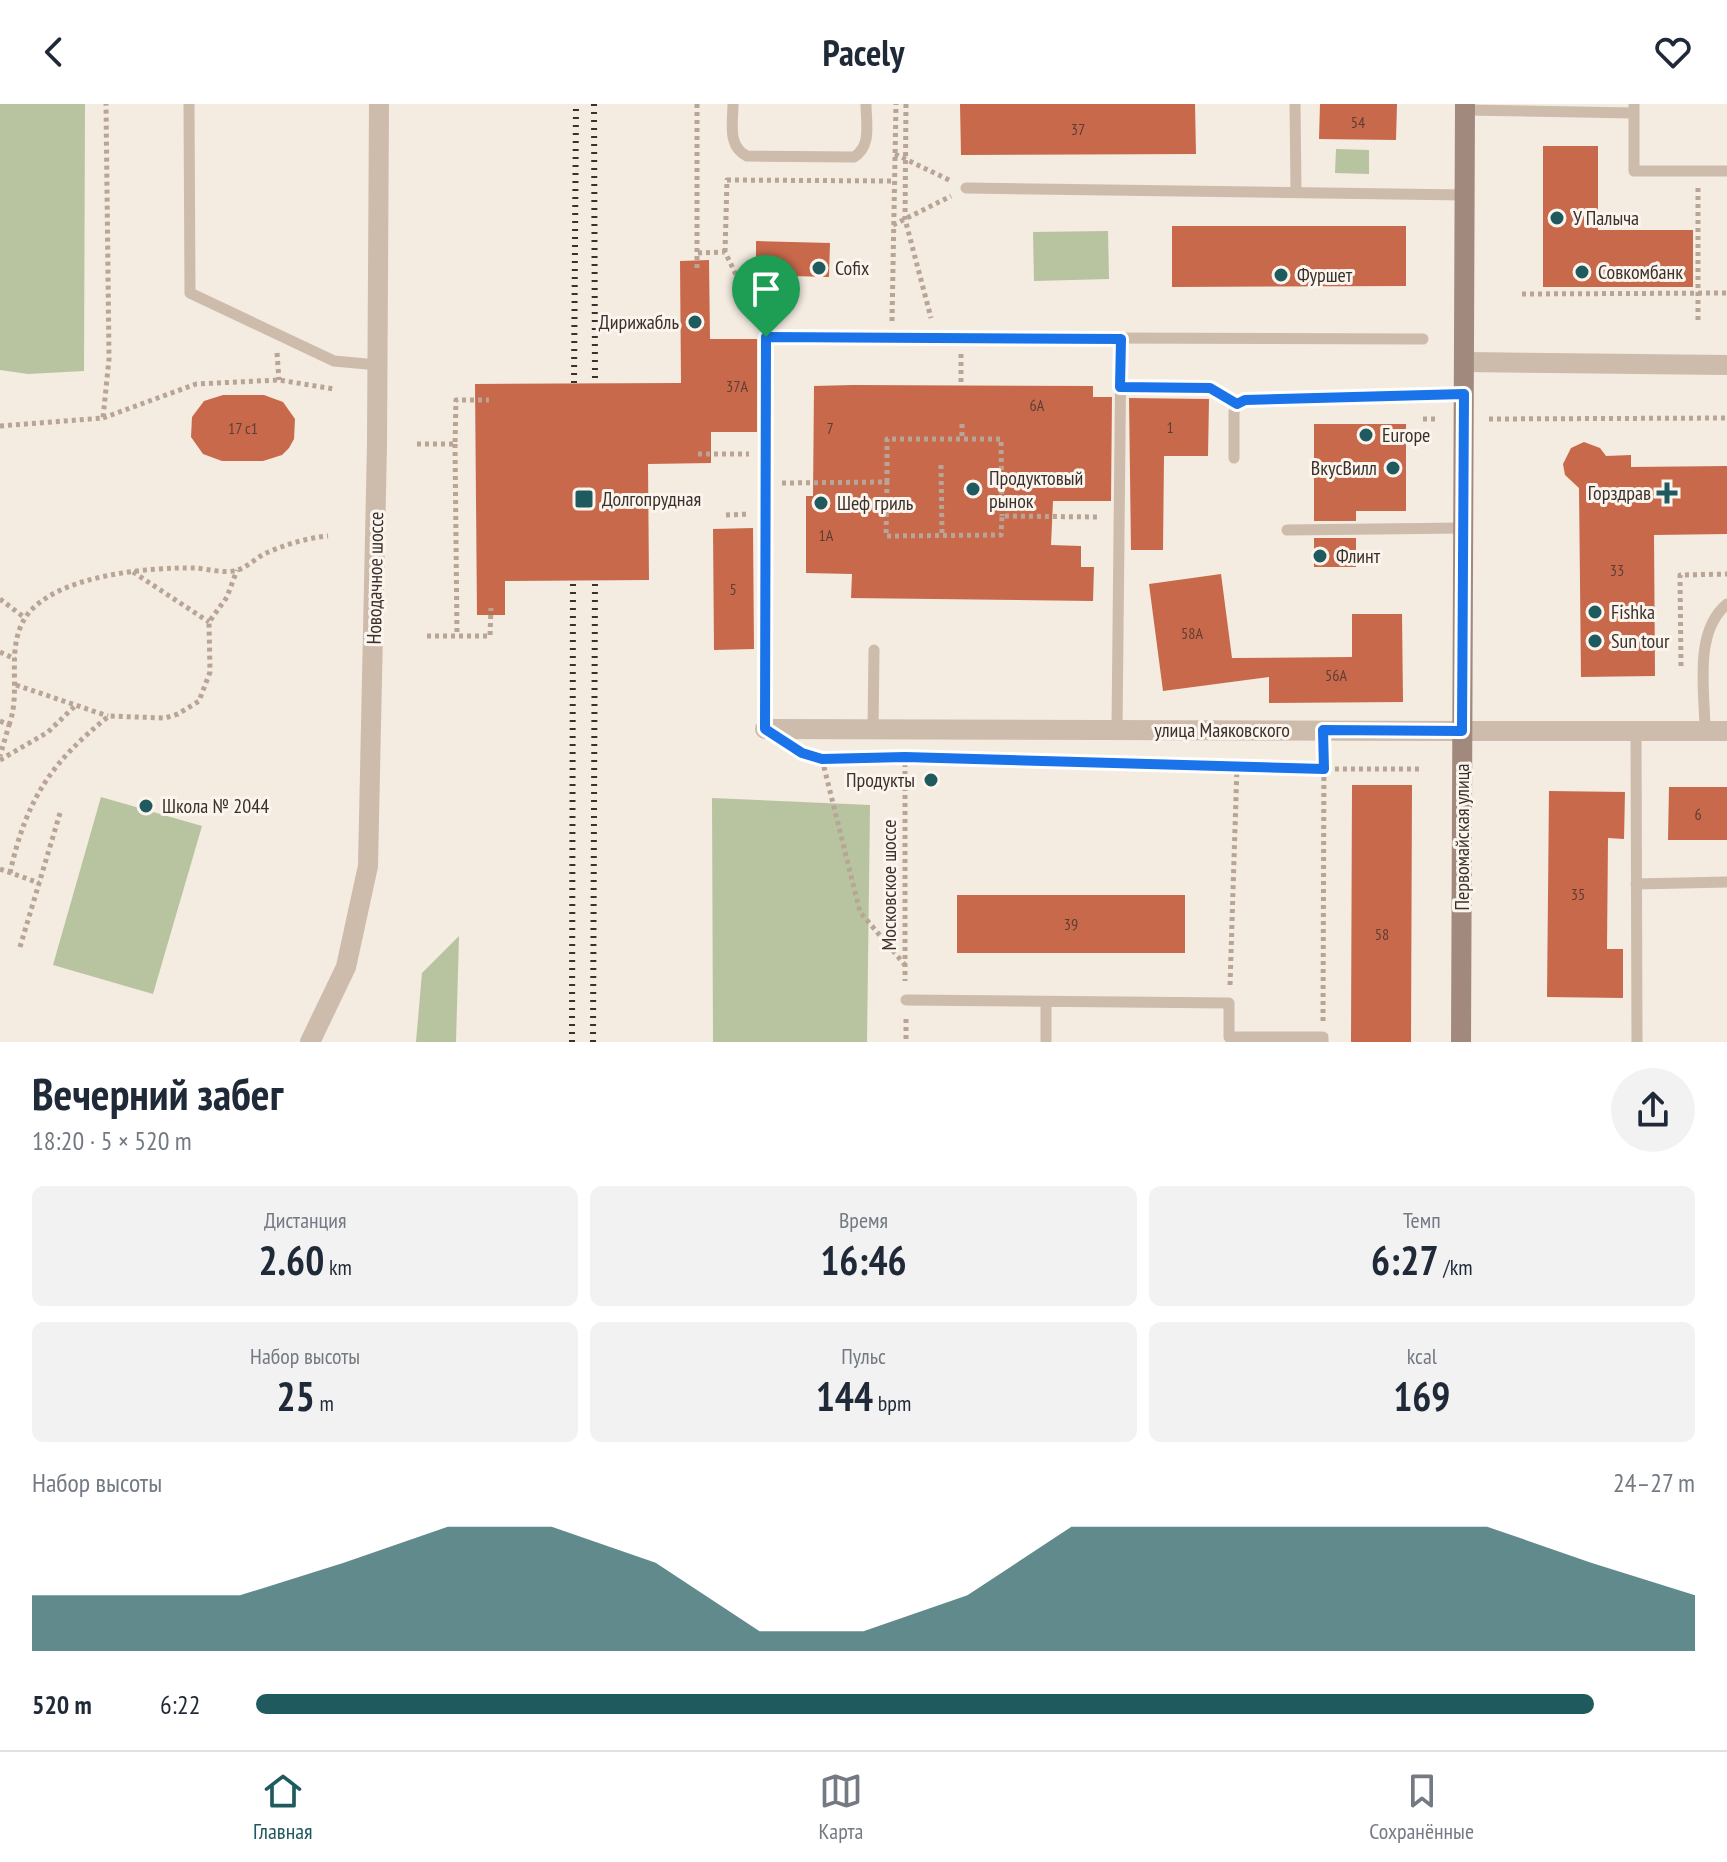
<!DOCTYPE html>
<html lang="ru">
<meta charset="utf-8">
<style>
:root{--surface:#fff;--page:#f2f2f3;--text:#1f2937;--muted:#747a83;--line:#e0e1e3;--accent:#1f5a5e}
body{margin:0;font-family:"PT Sans Narrow",sans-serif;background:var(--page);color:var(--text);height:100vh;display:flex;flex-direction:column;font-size:30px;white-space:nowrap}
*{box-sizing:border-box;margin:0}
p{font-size:26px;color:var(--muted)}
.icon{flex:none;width:44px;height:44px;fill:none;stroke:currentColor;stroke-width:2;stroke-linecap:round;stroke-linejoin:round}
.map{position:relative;height:938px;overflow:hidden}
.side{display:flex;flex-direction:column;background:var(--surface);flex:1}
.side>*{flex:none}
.pin{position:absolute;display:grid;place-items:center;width:68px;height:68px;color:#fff;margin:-82px -34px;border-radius:50% 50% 50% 0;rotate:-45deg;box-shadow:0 0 8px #0007}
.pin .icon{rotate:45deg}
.round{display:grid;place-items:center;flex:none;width:84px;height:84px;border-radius:42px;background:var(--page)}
.head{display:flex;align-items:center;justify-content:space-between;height:136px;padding:0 32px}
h1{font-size:44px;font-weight:800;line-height:60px}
.figures{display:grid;grid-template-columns:repeat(3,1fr);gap:12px;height:136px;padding:8px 32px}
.figures div{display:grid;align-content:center;border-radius:12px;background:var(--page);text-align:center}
.figures b{font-size:40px;font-weight:800}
.figures small{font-size:22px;font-weight:400}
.figures p{font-size:22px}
.chart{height:224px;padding:16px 32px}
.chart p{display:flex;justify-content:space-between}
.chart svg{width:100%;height:144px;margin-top:8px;fill:var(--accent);opacity:.7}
ul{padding:0 32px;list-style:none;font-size:26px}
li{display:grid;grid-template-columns:128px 96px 1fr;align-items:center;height:60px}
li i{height:20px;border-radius:10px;background:var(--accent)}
header{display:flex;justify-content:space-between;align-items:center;height:104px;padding:0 32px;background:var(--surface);font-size:36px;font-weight:800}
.menu{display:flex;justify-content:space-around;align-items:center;height:112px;border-top:2px solid var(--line);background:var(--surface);font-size:22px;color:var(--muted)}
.menu a{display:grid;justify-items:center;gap:4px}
.menu .on{color:var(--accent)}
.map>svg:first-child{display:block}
.green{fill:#b8c4a0}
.building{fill:#c8694b}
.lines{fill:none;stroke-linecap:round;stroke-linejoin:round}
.path{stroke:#b9a596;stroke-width:5;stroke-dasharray:4 4;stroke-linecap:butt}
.service{stroke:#cdbbac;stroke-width:11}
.minor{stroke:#cdbbac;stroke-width:20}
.tertiary{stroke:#cdbbac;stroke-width:20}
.secondary{stroke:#a18a7d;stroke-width:20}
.rail{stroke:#3b302b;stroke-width:6;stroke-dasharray:2 6;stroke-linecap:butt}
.route-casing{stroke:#fff;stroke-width:16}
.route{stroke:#1a73e8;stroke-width:10}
.poi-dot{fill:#1f5a5e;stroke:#fbf5ee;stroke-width:3}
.labels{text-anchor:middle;stroke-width:6;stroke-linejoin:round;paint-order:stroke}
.number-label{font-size:16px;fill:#5e3e33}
.poi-label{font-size:20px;fill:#3b302b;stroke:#fbf5ee;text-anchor:start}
.street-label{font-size:20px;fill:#3b302b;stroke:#fbf5ee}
</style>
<header><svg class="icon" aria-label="back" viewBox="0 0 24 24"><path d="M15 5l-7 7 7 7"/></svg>Pacely<svg class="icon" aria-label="heart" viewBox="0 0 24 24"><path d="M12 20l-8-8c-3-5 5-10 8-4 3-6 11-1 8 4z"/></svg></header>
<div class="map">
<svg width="1727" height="938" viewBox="0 0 1727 938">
<rect width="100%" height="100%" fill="#f4ebe1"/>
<path class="green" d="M0,0H85L84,267L28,270L0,266Z
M1336,45L1369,46V70L1335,69Z
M1108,127L1109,175L1034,177L1033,128Z
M101,693L202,722L153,890L53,861Z
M712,694L870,701L867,938H713Z
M459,832L456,938H416L422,869Z"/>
<path class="building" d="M960,0H1195L1196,50L961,51Z
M1320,0H1397L1396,36L1319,35Z
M1543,42H1598V126H1693V183H1543Z
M1172,122H1406V182L1172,183Z
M756,137L830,139L829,173L756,171Z
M709,156L710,235H757V328H711V359L648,360L649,476L505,477V511H477L475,280L681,279L680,157Z
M853,281L1093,282V293H1112L1111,397H1053L1051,441L1081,442V463H1094L1093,497L851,494L852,470L806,469V392H813L814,282Z
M223,291H264L283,298L295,315L294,335L289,344L282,351L263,357H222L203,350L191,333L192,313L204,297Z
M1129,294L1209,295L1208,352H1164L1163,446H1131Z
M1314,320H1406V407H1356V417H1314Z
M1584,338L1600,344L1606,352L1631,351V363L1727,362V430L1654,431L1655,572L1581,573L1579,384L1565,371L1563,360L1571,344Z
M753,424L754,545L714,546L713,425Z
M1314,434H1356V463H1314Z
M1221,470L1232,554L1352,553V510H1402L1403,598L1269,599V573L1163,587L1149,480Z
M1352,681H1412L1411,938H1351Z
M1669,683H1727V736H1668Z
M1549,687L1625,688L1624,735L1608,734L1607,845H1623V894L1547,893Z
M957,791H1185V849H957Z"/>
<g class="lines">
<path class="path" d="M697,0V149
M906,0L905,115L931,214
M895,50L951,77
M1698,84V218
M893,121L951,92
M725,148L727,76L894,77
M697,164V149L725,148L759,218
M1522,190L1727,189
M892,217L896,0
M277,249L279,276
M961,250V281
M1139,284H1210L1223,291
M103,314L196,280L279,276L334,285
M1423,315H1435
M1489,315L1727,314
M962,320V335
M0,322L103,314L109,255L106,0
M417,340H455L456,296H489
M455,340L457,532
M698,350H749
M941,361L942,431
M887,378V335H1001L1002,412
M782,379L887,378L886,432L1001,431L1002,412L1101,413
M726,411L749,410
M133,468L209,518
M0,495L25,514
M427,532H490L491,504
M0,548L15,555
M1681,562L1680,471L1727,470
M16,581L108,612
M0,617L9,621L0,652
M9,621C22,587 5,546 25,514C53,471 149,463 195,464C208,465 225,470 238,466C247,463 255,455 264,450C284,441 306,434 328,432
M808,650L822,655L905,653L1324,665H1422
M905,651V877
M822,655L860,808L905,861
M0,656L48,628L75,602
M0,765L39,779
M10,769C26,696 51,658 109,612L165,614L178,610L199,597L210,568L209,518L227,493L237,466
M20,843L60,709
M1230,881L1237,662
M906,915V938
M1323,917L1324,647"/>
<path class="service" d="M189,0L190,189L334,257L378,261
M733,0C733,19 727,42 747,52L854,53C872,42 866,19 866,0
M1295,0L1296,87
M1634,0V67H1727
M1465,6L1634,9
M966,84L1465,91
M1234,354V308L1237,300L1245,296L1464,290
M1287,426L1463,424
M873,624L874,546
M765,625L766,233L1423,235
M1117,626L1121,235
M1636,627L1637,938
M1705,627C1705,588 1693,528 1727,500
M1636,780L1727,778
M906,896L1229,899V933H1323V938
M1046,938V898"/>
<path class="minor" d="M765,625L1462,627"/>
<path class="tertiary" d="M1464,258L1727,261
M1462,627H1727
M310,938L346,863L368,762L377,340L379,0"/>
<path class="secondary" d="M1461,938L1465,0"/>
<path class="rail" d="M594,0L595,279
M574,279L576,0
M572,938L573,476
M593,938L595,476"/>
</g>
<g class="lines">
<g class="route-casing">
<path id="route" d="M766,233L1121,235L1120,283L1210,284L1237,300L1245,296L1464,290L1462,627L1323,626L1324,665L905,653L822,655L802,649L765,625Z"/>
</g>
<use href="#route" class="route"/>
</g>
<g class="poi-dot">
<circle cx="1557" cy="114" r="8"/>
<circle cx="819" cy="164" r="8"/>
<circle cx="1582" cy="168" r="8"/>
<circle cx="1281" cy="171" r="8"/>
<circle cx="695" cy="218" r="8"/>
<circle cx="1366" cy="331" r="8"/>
<circle cx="1393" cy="364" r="8"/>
<circle cx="973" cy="385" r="8"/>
<path d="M1663 377h8v8h8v8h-8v8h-8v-8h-8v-8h8z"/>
<rect x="574" y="385" width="20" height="20" rx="4"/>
<circle cx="821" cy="399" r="8"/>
<circle cx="1320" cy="452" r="8"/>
<circle cx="1595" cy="508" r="8"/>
<circle cx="1595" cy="537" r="8"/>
<circle cx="931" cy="676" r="8"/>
<circle cx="146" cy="702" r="8"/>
</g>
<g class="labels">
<g class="number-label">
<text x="1358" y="24">54</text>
<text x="1078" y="31">37</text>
<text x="737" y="288">37А</text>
<text x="1037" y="307">6А</text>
<text x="1170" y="329">1</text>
<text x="243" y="330">17 с1</text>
<text x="830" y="330">7</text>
<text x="826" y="437">1А</text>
<text x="1617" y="472">33</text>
<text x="733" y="491">5</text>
<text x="1192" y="535">58А</text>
<text x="1336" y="577">56А</text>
<text x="1698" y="716">6</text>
<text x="1578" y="796">35</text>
<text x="1071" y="826">39</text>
<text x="1382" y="836">58</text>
</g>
<g class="poi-label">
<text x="1573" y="121">У Палыча</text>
<text x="835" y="171">Cofix</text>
<text x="1598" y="175">Совкомбанк</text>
<text x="1297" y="178">Фуршет</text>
<text x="679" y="225" text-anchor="end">Дирижабль</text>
<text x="1382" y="338">Europe</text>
<text x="1377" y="371" text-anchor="end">ВкусВилл</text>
<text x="989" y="381">Продуктовый<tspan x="989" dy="23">рынок</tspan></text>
<text x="1651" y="396" text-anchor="end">Горздрав</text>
<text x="602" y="402">Долгопрудная</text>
<text x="837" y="406">Шеф гриль</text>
<text x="1336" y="459">Флинт</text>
<text x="1611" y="515">Fishka</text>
<text x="1611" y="544">Sun tour</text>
<text x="915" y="683" text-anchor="end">Продукты</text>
<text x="162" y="709">Школа № 2044</text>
</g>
<g class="street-label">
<text transform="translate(375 474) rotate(-89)" y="7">Новодачное шоссе</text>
<text x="1222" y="633">улица Маяковского</text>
<text transform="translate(1462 733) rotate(-90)" y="7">Первомайская улица</text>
<text transform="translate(889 781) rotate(-90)" y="7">Московское шоссе</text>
</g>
</g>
</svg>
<div class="pin" style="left:766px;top:233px;background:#1e9e55"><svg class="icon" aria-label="arrive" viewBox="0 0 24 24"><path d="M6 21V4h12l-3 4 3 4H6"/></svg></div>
</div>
<section class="side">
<div class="head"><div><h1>Вечерний забег</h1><p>18:20 · 5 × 520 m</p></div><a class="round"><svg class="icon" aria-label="share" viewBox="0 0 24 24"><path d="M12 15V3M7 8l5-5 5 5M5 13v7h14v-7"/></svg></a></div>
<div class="figures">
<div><p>Дистанция</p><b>2.60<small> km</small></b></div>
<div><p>Время</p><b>16:46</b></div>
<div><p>Темп</p><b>6:27<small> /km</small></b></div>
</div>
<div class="figures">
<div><p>Набор высоты</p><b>25<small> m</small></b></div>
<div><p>Пульс</p><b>144<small> bpm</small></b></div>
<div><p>kcal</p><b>169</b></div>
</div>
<div class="chart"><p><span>Набор высоты</span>24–27 m</p>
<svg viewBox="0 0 160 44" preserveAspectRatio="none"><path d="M0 44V27L10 27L20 27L30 17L40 6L50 6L60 17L70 38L80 38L90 27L100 6L110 6L120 6L130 6L140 6L150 17L160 27V44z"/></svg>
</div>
<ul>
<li><b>520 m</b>6:22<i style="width:93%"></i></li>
</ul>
</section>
<nav class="menu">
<a class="on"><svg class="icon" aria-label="home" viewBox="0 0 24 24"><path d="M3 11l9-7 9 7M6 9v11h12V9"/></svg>Главная</a>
<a><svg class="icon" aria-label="map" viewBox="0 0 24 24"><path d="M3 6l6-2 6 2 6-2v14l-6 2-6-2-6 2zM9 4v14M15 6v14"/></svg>Карта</a>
<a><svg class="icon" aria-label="saved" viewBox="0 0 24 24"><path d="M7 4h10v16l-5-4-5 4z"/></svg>Сохранённые</a>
</nav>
